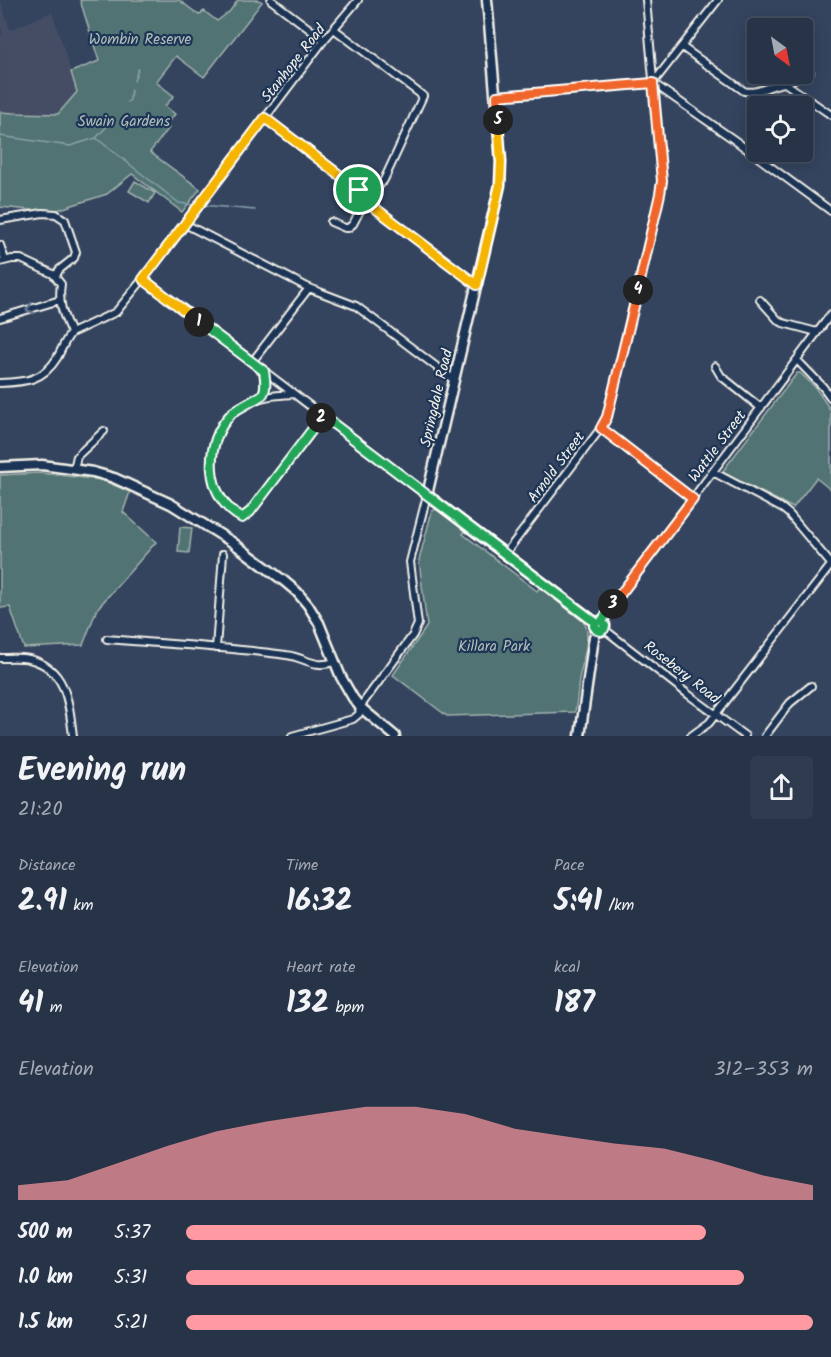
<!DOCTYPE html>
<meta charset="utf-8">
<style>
:root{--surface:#273347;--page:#2f3b4e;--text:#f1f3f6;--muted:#a4aab4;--line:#434e60;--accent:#ff9aa2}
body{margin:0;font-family:Kalam,sans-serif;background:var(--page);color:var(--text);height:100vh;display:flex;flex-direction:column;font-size:22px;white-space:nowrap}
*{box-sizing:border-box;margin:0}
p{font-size:20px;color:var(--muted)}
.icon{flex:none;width:33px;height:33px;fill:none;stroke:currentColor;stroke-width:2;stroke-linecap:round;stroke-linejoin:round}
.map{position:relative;height:736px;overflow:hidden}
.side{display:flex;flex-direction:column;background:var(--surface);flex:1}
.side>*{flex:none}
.needle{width:39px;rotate:148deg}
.fabs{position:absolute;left:747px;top:18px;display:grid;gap:12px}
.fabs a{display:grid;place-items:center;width:66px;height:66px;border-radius:6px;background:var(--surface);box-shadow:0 3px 15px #0003,0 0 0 2px var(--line);font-size:30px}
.pin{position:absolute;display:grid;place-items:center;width:51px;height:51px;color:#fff;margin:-26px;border:3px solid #fff;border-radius:50%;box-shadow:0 2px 6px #0007}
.km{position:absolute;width:30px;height:30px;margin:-15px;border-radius:50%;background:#222;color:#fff;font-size:16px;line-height:30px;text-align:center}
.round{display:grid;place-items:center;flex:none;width:63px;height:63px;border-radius:6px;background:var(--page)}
.headline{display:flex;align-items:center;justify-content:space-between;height:102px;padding:0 18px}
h1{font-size:33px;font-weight:700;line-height:45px}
.stats{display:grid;grid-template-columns:repeat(3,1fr);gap:9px;height:102px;padding:6px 18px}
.stats div{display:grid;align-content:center}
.stats b{font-size:30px;font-weight:700}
.stats small{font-size:16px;font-weight:400}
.stats p{font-size:16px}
.chart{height:168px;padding:12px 18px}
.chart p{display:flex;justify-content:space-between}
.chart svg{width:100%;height:108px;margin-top:6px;fill:var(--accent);opacity:.7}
ul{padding:0 18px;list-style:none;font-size:20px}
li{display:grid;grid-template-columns:96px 72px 1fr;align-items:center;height:45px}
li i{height:15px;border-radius:8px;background:var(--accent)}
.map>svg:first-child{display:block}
.built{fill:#444e65}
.green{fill:#517373;stroke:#a2b2ae;stroke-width:1.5}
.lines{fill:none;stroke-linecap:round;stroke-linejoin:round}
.stream{stroke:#89a2ae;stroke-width:1.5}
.minor-casing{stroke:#f4f1e8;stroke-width:10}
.secondary-casing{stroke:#f4f1e8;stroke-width:13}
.minor{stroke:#1d3557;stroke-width:6}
.secondary{stroke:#1d3557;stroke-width:8}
.oneway{stroke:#68778a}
.split-1-casing{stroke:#fff;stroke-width:12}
.split-2-casing{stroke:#fff;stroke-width:12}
.split-3-casing{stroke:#fff;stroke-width:12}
.split-4-casing{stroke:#fff;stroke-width:12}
.split-5-casing{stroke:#fff;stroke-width:12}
.split-6-casing{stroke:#fff;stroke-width:12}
.split-1{stroke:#f5b400;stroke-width:8}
.split-2{stroke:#22a559;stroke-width:8}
.split-3{stroke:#22a559;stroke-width:8}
.split-4{stroke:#f0652b;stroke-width:8}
.split-5{stroke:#f0652b;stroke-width:8}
.split-6{stroke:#f5b400;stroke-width:8}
.labels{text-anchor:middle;stroke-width:4.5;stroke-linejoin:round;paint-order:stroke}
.park-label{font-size:15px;fill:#b3bfb9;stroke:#1d3557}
.street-label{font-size:15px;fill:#f4f1e8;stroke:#1d3557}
</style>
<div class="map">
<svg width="831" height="736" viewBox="0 0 831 736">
<rect width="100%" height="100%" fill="#34445f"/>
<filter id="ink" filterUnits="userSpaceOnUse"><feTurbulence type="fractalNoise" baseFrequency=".0167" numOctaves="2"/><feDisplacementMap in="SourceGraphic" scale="12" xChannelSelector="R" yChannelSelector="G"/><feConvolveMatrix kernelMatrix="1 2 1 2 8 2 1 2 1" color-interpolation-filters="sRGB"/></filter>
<g filter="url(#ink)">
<path class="built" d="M0,0L10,30L52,12L77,91L58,114L14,113L0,112V36L3,34L0,25Z"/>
<path class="green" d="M80,0H179L199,15L204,11L217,21L230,11L238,0H259L262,2L204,77L176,56L156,82L174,96L165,106L175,114L165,126L169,128L150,152L200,189L182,212L132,174L107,194L51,212L0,207V112L14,113L58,114L77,92L71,72L99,61Z
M135,181L155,193L149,203L129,191Z
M797,373H800L815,387L831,411V490L816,478L793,508L722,472Z
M41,473L102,480L130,492L123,512L156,542L97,609L83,645L24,648L10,607L0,608V475Z
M437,509L466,530L463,534L537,591L540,587L585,623C591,637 582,664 579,679C578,690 577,701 575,712L447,716L393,675L427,626L419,560L432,511Z
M180,527L192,528L189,553L178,552Z"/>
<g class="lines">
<path class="stream" d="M134,81L138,69
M130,100L131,90
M127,102L129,101
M0,136L70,146L96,138L110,123
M96,138L179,203L193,205
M202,205L255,210"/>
<g class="minor-casing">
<path id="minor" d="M271,0L324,40
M682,47L744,91C757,95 771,84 785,83L831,115
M653,83L718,0
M785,83L810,72
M497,96L653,83L733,139L831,211
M265,118L353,185L375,208L477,285
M0,220L43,213L56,214L65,220L76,252L74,258L59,270L56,276
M331,222L345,228H348L353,224L363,205L384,180L423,96L334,29
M185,224L309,288L356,306L454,380
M0,245L5,260
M0,262L12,259H21L53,274L61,284C58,303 63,315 71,333
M143,279L427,495L410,562L418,624L413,635L360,707L359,714L353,719L292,736
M760,300L778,320L783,323L817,332
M0,318L60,300
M797,360L823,387L831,398
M252,362L309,288
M715,366L721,376L761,408
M0,383C25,382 43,381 57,358C62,349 65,340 71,333L116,312L143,279L324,40L358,0
M294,394C275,395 256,396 240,407C204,432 200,496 242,517L250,512L323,416
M259,398C267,391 265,381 264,371
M601,428L693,499
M74,469L77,456L104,431
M713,472L783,509L789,514L831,564
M505,554L601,428L607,417L660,194L662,181L646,0
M602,621L606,614L831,314
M604,629L689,695L745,736
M107,639C166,644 226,647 286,655C305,657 313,669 334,662
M216,648L223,554
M0,658C9,658 20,657 29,659C67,668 69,704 73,736
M691,736L709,723L831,565
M765,736L790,703L811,686"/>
</g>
<g class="secondary-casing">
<path id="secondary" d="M487,0L501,162L500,185L427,495L596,623
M0,467L42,465L93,472L114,478L171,504L232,542L284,581L297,592L308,605L319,623L341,677L353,698L360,707L395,736
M595 626a5 5 0 1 1 10 0a5 5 0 1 1-10 0Z
M580,736L594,637L597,630"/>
</g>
<use href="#minor" class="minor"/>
<use href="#secondary" class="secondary"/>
</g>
<defs><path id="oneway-chevron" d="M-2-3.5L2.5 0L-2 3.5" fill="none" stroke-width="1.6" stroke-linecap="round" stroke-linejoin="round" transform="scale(1.5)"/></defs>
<use class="oneway" href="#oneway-chevron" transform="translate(30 309) rotate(162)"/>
</g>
<g class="lines" filter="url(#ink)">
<g class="split-1-casing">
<path id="split-1" d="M199,322L143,279L265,118L359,190"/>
</g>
<g class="split-2-casing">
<path id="split-2" d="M199,322L264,371C265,378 267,387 263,394C260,398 239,407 232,413C203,442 204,498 242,518L250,512L321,418"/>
</g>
<g class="split-3-casing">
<path id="split-3" d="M321,418L323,416L596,623L594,626L597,630L601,631L604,629L605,626L602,621L613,604"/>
</g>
<g class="split-4-casing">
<path id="split-4" d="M613,604L693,499L601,428L607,417L638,290"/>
</g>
<g class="split-5-casing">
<path id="split-5" d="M498,120L497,96L653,83L662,181L660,194L638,290"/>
</g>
<g class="split-6-casing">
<path id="split-6" d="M359,190L375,208L477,285L500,185L501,162L498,120"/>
</g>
<use href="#split-1" class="split-1"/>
<use href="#split-2" class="split-2"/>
<use href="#split-3" class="split-3"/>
<use href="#split-4" class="split-4"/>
<use href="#split-5" class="split-5"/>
<use href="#split-6" class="split-6"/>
</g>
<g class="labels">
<g class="park-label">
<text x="140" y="44">Wombin Reserve</text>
<text x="124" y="126">Swain Gardens</text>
<text x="494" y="651">Killara Park</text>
</g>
<g class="street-label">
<text transform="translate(293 63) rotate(-52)" y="5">Stanhope Road</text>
<text transform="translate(436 398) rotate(-77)" y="5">Springdale Road</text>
<text transform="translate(717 446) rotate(-53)" y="5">Wattle Street</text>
<text transform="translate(556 467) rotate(-53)" y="5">Arnold Street</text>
<text transform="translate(682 672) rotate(38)" y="5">Rosebery Road</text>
</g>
</g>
</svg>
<div class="fabs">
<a><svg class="needle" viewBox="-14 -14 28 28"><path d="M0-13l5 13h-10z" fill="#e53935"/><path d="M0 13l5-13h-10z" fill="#a4aab4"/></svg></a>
<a><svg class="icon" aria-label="locate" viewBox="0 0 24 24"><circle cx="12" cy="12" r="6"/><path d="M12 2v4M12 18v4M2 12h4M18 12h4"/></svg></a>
</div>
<div class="pin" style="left:359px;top:190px;background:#1e9e55"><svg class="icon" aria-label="arrive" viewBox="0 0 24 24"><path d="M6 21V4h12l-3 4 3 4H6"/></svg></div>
<b class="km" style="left:199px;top:322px">1</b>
<b class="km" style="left:321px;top:418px">2</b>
<b class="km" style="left:613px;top:604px">3</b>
<b class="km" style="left:638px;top:290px">4</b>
<b class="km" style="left:498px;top:120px">5</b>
</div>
<section class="side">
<div class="headline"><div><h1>Evening run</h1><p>21:20</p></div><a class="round"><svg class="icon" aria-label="share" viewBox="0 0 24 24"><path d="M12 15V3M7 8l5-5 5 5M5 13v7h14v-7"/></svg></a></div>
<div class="stats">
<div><p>Distance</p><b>2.91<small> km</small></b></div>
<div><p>Time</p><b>16:32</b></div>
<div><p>Pace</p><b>5:41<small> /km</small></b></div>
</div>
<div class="stats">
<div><p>Elevation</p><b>41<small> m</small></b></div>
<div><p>Heart rate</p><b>132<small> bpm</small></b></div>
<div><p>kcal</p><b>187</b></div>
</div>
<div class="chart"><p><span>Elevation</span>312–353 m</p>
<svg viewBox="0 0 160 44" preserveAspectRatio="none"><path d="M0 44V38L10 36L20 29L30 22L40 16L50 12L60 9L70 6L80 6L90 9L100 15L110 18L120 21L130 23L140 28L150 34L160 38V44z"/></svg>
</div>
<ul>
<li><b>500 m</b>5:37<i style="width:83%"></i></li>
<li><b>1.0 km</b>5:31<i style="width:89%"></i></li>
<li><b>1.5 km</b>5:21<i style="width:100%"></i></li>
</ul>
</section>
